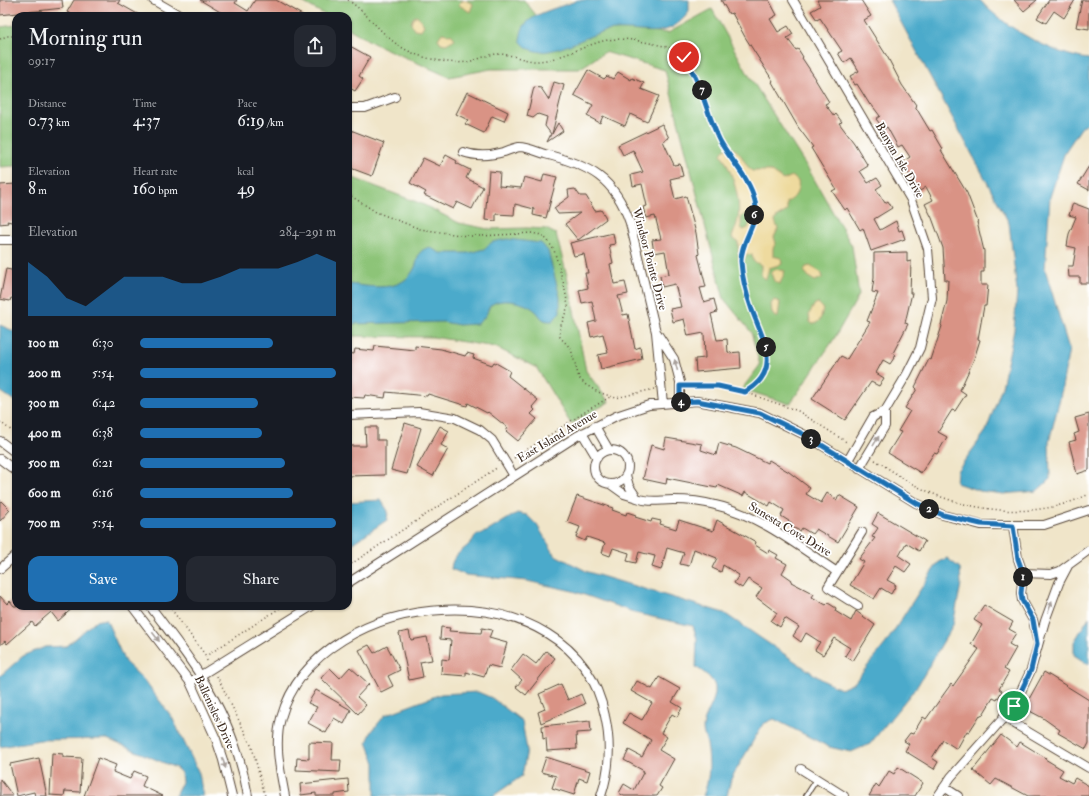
<!DOCTYPE html>
<meta charset="utf-8">
<style>
:root{--surface:#171b24;--page:#242831;--text:#f1f3f6;--muted:#9ea1a6;--accent:#1f6fb2}
body{margin:0;font-family:"IM FELL Double Pica",serif;background:var(--page);color:var(--text);height:100vh;display:flex;flex-direction:column;font-size:15px;white-space:nowrap}
*{box-sizing:border-box;margin:0}
p{font-size:13px;color:var(--muted)}
.icon{flex:none;width:22px;height:22px;fill:none;stroke:currentColor;stroke-width:2;stroke-linecap:round;stroke-linejoin:round}
.map{position:relative;flex:1;overflow:hidden}
.drawer{position:absolute;left:12px;top:12px;width:340px;height:598px;display:flex;flex-direction:column;background:var(--surface);border-radius:12px;box-shadow:0 1px 3px #0004}
.drawer>*{flex:none}
.pin{position:absolute;display:grid;place-items:center;width:34px;height:34px;color:#fff;margin:-17px;border:2px solid #fff;border-radius:50%;box-shadow:0 1px 4px #0007}
.km{position:absolute;width:20px;height:20px;margin:-10px;border-radius:50%;background:#222;color:#fff;font-size:11px;line-height:20px;text-align:center}
.round{display:grid;place-items:center;flex:none;width:42px;height:42px;border-radius:12px;background:var(--page)}
.head{display:flex;align-items:center;justify-content:space-between;height:68px;padding:0 16px}
h1{font-size:22px;font-weight:600;line-height:30px}
.figures{display:grid;grid-template-columns:repeat(3,1fr);gap:6px;height:68px;padding:4px 16px}
.figures div{display:grid;align-content:center}
.figures b{font-size:17px;font-weight:600}
.figures small{font-size:11px;font-weight:400}
.figures p{font-size:11px}
.chart{height:112px;padding:8px 16px}
.chart p{display:flex;justify-content:space-between}
.chart svg{width:100%;height:72px;margin-top:4px;fill:var(--accent);opacity:.7}
.primary-button{display:flex;gap:8px;margin-top:auto;padding:8px 16px}
.primary-button a{flex:1;height:46px;border-radius:12px;background:var(--accent);color:#fff;font-size:16px;font-weight:600;line-height:46px;text-align:center}
.primary-button a+a{background:var(--page);color:var(--text)}
ul{padding:0 16px;list-style:none;font-size:13px}
li{display:grid;grid-template-columns:64px 48px 1fr;align-items:center;height:30px}
li i{height:10px;border-radius:5px;background:var(--accent)}
.map>svg:first-child{display:block}
.green{fill:#8dc478;stroke:#64774b}
.sand{fill:#eeda9e;stroke:#94825e;fill-rule:evenodd}
.water{fill:#4caacb;stroke:#446a74}
.building{fill:#d99385}
.lines{fill:none;stroke-linecap:round;stroke-linejoin:round}
.service-casing{stroke:#564638;stroke-width:6}
.minor-casing{stroke:#564638;stroke-width:10}
.path{stroke:#564638;stroke-width:1.5;stroke-dasharray:1 3;stroke-linecap:butt}
.service{stroke:#fff;stroke-width:4}
.minor{stroke:#fff;stroke-width:8}
.oneway{fill:#a79f9a}
.route-casing{stroke:#fff;stroke-width:8}
.route{stroke:#1f6fb2;stroke-width:5}
.labels{text-anchor:middle;stroke-width:3.5;stroke-linejoin:round;paint-order:stroke}
.street-label{font-size:12px;fill:#3b2a1e;stroke:#fff}
</style>
<div class="map">
<svg width="1089" height="796" viewBox="0 0 1089 796">
<rect width="100%" height="100%" fill="#fff"/>
<filter id="ink" filterUnits="userSpaceOnUse"><feTurbulence type="fractalNoise" baseFrequency=".025" numOctaves="2"/><feDisplacementMap in="SourceGraphic" scale="8" xChannelSelector="R" yChannelSelector="G"/><feConvolveMatrix kernelMatrix="1 2 1 2 8 2 1 2 1" color-interpolation-filters="sRGB"/></filter>
<filter id="wash" filterUnits="userSpaceOnUse"><feTurbulence type="fractalNoise" baseFrequency=".012" numOctaves="4" result="noise"/><feDisplacementMap in="SourceGraphic" scale="16" xChannelSelector="R" yChannelSelector="G"/><feGaussianBlur stdDeviation="0.9" result="paint"/><feColorMatrix in="noise" values="0 0 0 0 0 0 0 0 0 0 0 0 0 0 0 0 0 1.4 0 .05"/><feComposite in="paint" operator="in"/></filter>
<g filter="url(#wash)">
<rect width="100%" height="100%" fill="#f0e5c9"/>
<path class="green" d="M299,0H524L540,20L668,33L712,9L748,74L810,172L852,246L859,295L834,339L790,404L742,389L760,365L751,332L724,299L665,70L605,52L579,69H491L449,77L373,43L348,28V16H327Z
M16,25V166L0,167V27Z
M348,176L422,204L459,223L488,229L527,228L546,229L556,234L567,276L586,371L609,402L571,424L536,367L495,347L433,337L348,336Z"/>
<path class="sand" d="M465,0L473,4L470,12L459,5L460,2Z
M417,15L424,25L421,30L414,29L411,23L413,18Z
M442,33L452,35L455,39L446,44L441,43L438,39Z
M725,148C741,145 743,164 752,171H771L783,180L792,176L798,181C800,190 795,199 787,202V211L777,217L775,221L778,229L774,237L776,243L773,248V256L781,258L782,264L769,268L766,279L761,276V265L753,261L752,255L747,254L742,263L739,261L738,242L732,238C733,233 736,228 737,223C743,204 732,170 721,154ZM750,214L752,217L748,228L743,230L741,227V217L744,215Z
M810,266L822,273V278L815,281L810,278L804,271L806,267Z
M775,269L785,271L780,284L774,281L771,273Z
M774,300L780,302L778,317H775L772,313L771,304Z
M818,303L823,308C821,316 822,322 813,324L810,322L809,314L815,304Z"/>
<path class="water" d="M578,0H689V12C664,45 641,25 607,31C583,35 538,69 520,40C521,36 521,31 523,28C531,12 563,7 578,0Z
M889,0H980C1002,26 1055,56 1089,59V122L1081,128L1065,152L1050,197L1045,269L1069,349L1060,398L1049,442L1050,479L1037,491L1003,494L980,491L956,483L957,471L986,431L1002,387L1014,330L1017,291L1009,223Z
M507,239L541,243L548,251L560,297V312L553,321C539,322 542,315 533,309C524,302 501,297 491,305C488,308 488,312 486,315C483,319 480,322 477,324L459,325L443,322L348,324V284C370,286 401,294 414,269C420,258 414,253 429,247L440,253H468L484,249L492,242Z
M0,325L16,332V402L0,391Z
M381,500L388,511L387,520L348,546V502Z
M517,513L527,515L537,525L555,555L588,572L724,613L824,681L841,689L854,683L886,643L931,573L939,562L947,558L960,568L961,584L953,625L918,685L870,744L851,752L829,747L774,719L763,724L731,779L727,796H703C710,779 710,763 707,744C706,739 703,734 703,729C703,715 717,702 715,687C713,678 703,672 696,667L697,639L693,626L639,614L573,591L527,581L466,575L451,569C452,551 469,550 475,536L488,531Z
M1089,617V665L1074,655V642Z
M106,619L125,662L143,679L172,717L199,773L203,796H175L182,782L181,773L176,768L107,739L40,740L0,747V676L23,656L45,647L67,646L95,621Z
M478,692L492,698L522,721L527,750L522,776L493,796H375V763L367,742L372,731L385,715L441,694Z"/>
<g id="blocks">
<path class="building" d="M0,0H62L63,8L0,15Z
M74,0H120L118,3L141,16H74L67,12Z
M200,0H237L235,3L248,11L255,0H276L304,16H227Z
M721,0H769L777,15L770,19L778,32L788,26L793,34L787,38L796,50L798,49L803,57L802,58L816,79H815L829,102L825,104L834,116L836,114L842,122L839,123L854,143L868,166L860,171L868,183L877,178L882,185L876,189L885,203L888,201L892,208L874,219L880,230L896,221L899,231L902,230L905,239L871,251L863,228L860,230L847,208L845,210L832,191L836,189L811,148L813,147L798,127L772,82L773,81L745,37L732,13L729,14Z
M817,0H861L871,16L864,20L888,58L902,85L916,105L915,106L930,131L932,130L943,149L941,150L967,193L978,222H977L984,251V272H981V285H988L986,306H984L978,339L980,340L974,359L960,390L966,394L955,411L952,410L938,432L947,437L937,454L934,453L921,473L888,453L901,432L898,431L910,411L905,408L917,389L915,387L929,359L931,360L942,326L941,325L947,301L948,280H945L943,248L932,218L925,204L933,200L926,187L920,191L907,171L906,172L901,163L910,157L902,145L898,147L887,127L884,129L876,119L880,116L871,104L870,105L857,84L855,85L850,76L859,71L851,58L844,63L838,53L842,51L820,18L817,20L811,11L820,6Z
M1014,0H1037L1024,11Z
M1049,0H1075L1064,18L1054,11L1046,23L1037,18Z
M1082,0H1089V29L1076,27Z
M348,45L370,57L359,76L363,79L355,91L348,87Z
M588,70L604,79L607,76L613,79L618,72L631,80L632,78L644,83L641,89L659,96L647,122L630,114L625,126L603,116L600,123L587,116L593,105L574,95Z
M554,82L564,85L552,134L558,123L563,131L547,142L551,134L545,126L547,117L538,114L533,118L527,116L534,87L541,88L549,100Z
M467,92L508,112L504,121L492,116L484,133L465,124L468,120L456,114Z
M662,124L669,138L663,141L674,165L680,164L683,176L670,179L675,199L686,196L696,233L699,254L698,255L706,287L700,288L704,302L714,299L717,312L711,314L717,340L727,339L728,353L740,352L741,368L696,372L695,359L705,358L704,333L688,336L684,319L673,322L670,309L681,307L675,284L662,287L660,276L669,274L665,251L654,253L652,240L661,239L655,216L646,218L643,207L647,206L642,184L633,186L631,175L643,172L633,150L623,155L618,145Z
M348,129L384,143L372,176L348,167Z
M446,155L457,161L456,163L470,170L466,178L483,187L472,209L457,202L453,209L424,195L426,192L410,183L423,158L440,166Z
M1089,166V190L1078,184Z
M489,171L500,172L499,186L521,188L524,177L542,182L544,174L557,177L546,218L533,215L534,209L515,204L514,215L496,214V221L485,220Z
M16,184V223L7,221L8,223L0,224V185Z
M575,189L580,196H586L595,211L601,210L605,216L606,219L578,240L565,224L580,213L558,214L554,208L569,197L568,190Z
M1073,203L1089,209V283H1080V277H1069L1068,266H1073L1076,248L1067,246L1069,234L1076,217L1069,215Z
M613,233L615,244L609,245L613,263L610,264L614,284L625,282L628,294L618,296L623,315L628,314L635,349L640,347L642,359L601,369L598,355L608,353L603,334L591,337L588,323L596,321L592,301L582,303L579,290L588,288L585,273H588L584,254L574,256L570,243Z
M907,252V262L911,261L910,293H912L905,323L908,324L893,353L896,355L890,364L883,360L876,373L884,378L879,386L871,382L845,420L812,399L841,356L847,359L870,322L867,321L878,293L872,292L874,278V253Z
M6,269L16,271V299L11,298L10,301L0,299Z
M375,346L415,350V346L441,349L465,356L467,353L474,355L473,358L492,365L494,362L510,371L508,376L538,400L532,407L535,410L531,414L537,419L518,441L506,431L508,428L488,412L487,413L468,403L467,406L428,394L427,396L386,392L385,398L365,395L364,398L349,397L348,353L354,354L355,349L374,351Z
M1089,414V470L1077,474L1069,442L1076,440L1074,434L1079,432L1075,418Z
M405,423L421,428L407,474L391,470Z
M440,426L449,431L441,445L448,449L433,476L417,467Z
M365,427H377V440H385V475L348,476V446H366Z
M666,438L702,444L701,450L716,455L719,443L736,448L767,463L769,460L789,472L810,488L806,494L821,503L827,493L837,500L839,495L859,507L838,542L816,529L812,534L802,528L800,531L790,526L792,523L781,516L784,510L771,502L769,506L745,492L743,496L718,485L717,488L667,478L666,484L643,479L651,445L664,449Z
M577,496L613,508L612,510L626,515L627,512L636,515L635,517L651,522L652,519L661,521L660,524L676,529L679,520L713,531L717,520L756,542L755,545L768,553L769,550L778,555L776,558L787,564L782,573L792,580L791,582L814,594L812,597L826,605L828,603L836,608L835,611L851,621L856,611L875,625L853,661L845,656L850,648L834,638L823,655L815,650L820,642L806,633L801,642L793,636L799,627L785,618L780,627L771,621L777,613L756,597L762,588L748,579L742,588L734,583L739,575L723,565L721,572L712,568L717,558L694,549L689,566L680,564L684,553L667,548L661,570L652,567L655,556L639,552L636,563L627,561L629,553L613,548L610,556L602,553L605,543L587,537L585,541L576,537L580,527L567,522Z
M0,500L10,510L0,521Z
M878,513L925,541L919,551L906,543L899,556L911,564L905,572L896,566L887,580L896,585L891,594L881,588L874,599L850,585L864,562L859,559L875,538L872,537L878,528L872,524Z
M0,596L7,604L10,601L14,606H75L58,621L51,612L35,626L32,622L7,644L5,641L0,645Z
M984,605L1013,622L1009,629L1016,633L1009,644L1016,648L1004,669L1009,672L999,689L1002,691L997,700L993,698L982,716L980,715L969,732L967,731L957,749L943,740L932,758L938,762L934,769L905,751L909,744L904,741L910,733L913,734L923,717L926,719L951,684L953,686L979,649L971,644L982,625L974,620Z
M441,627L450,628L449,631L481,633L482,628L492,630L489,638L507,643L500,668L488,665L484,677L466,672V676L441,674L442,659L449,660L451,640L440,639Z
M409,631L411,640L427,637L432,660L420,662L423,677L409,680L399,633Z
M369,645L374,653L387,646L400,670L388,676L393,686L381,692L359,650Z
M546,651L555,658L526,695L516,687L522,680L511,670L523,654L536,664Z
M350,667L369,684L357,697L366,705L358,714L321,678L330,668L340,678Z
M1044,672L1089,700V743L1086,749L1058,733L1060,730L1043,718L1024,708Z
M659,677L680,689L672,702L682,708L677,717L672,714L661,733L667,737L659,750L674,759L659,786L662,788L657,796H624L619,793L624,784L634,790L644,771L624,760L629,750L642,757L651,740L623,723L629,713L642,720L652,703L631,691L637,681L652,689Z
M561,684L568,700L581,694L585,704L541,723L538,712L545,709L539,694Z
M316,690L351,710L344,724L334,718L326,733L308,723L317,707L308,703Z
M590,721L591,732L576,733L577,749L547,751L546,738L543,739L542,726Z
M1001,735L1017,747L1020,742L1046,758L1045,759L1063,770L1059,776L1072,783L1075,778L1089,786V796H1028L996,779L991,785L973,770Z
M309,742L333,743L332,760H341L340,772L296,770L297,758L309,759Z
M52,753L63,754V757L82,758L80,792L65,791L64,796L50,795Z
M546,757L590,771L587,781L579,778L574,795L552,788L556,776L541,772Z
M39,758L47,796H35L34,792L17,796L10,764Z
M98,758L116,765L113,772L130,779L134,771L146,776L142,786L163,796H84Z
M898,767L923,783L915,796H869L876,784L879,787L889,771L894,774Z
M0,779L13,796H0Z
M348,779L349,792L335,794V796H316V793L301,795L300,784Z"/>
</g>
</g>
<g filter="url(#ink)">
<use href="#blocks" fill-opacity="0" stroke="#564638" stroke-width="1"/>
<g class="lines">
<g class="service-casing">
<path id="service" d="M806,796L817,779"/>
</g>
<g class="minor-casing">
<path id="minor" d="M153,0L181,16
M793,0L911,200L928,249L932,298L920,348L907,374L885,411V426L859,469
M348,108H365L395,97
M463,152C477,157 490,156 504,152C509,150 514,148 519,147C527,147 538,152 545,154C589,165 615,178 630,223L656,332L663,404
M0,240H16
M657,333L674,359L680,382V402
M348,415L419,412L455,418L480,430L492,440L514,476
M595,426L609,450
M582,433L597,458
M0,441L16,453
M594 467a17 17 0 1 1 34 0a17 17 0 1 1-34 0Z
M0,459L16,471
M847,462L873,417L885,411
M626,475L629,486L637,498C649,503 660,500 673,500C687,500 701,501 715,505C758,514 801,548 837,572
M610,484L624,494L637,498
M1013,526L1018,559L1023,573L1021,593L1022,600L1033,620L1037,639
M0,569L16,555
M1023,573L1051,574L1060,571L1089,550
M348,583L577,436L616,416L649,405L697,401L760,413L805,435L916,503L943,515L981,525H1044L1089,510
M132,606L190,682L216,739L223,760L232,796
M150,606C167,629 185,651 200,675C223,711 241,754 248,796
M858,606L828,587L862,532
M190,682L312,606
M1003,717L1089,768
M801,769L844,796
M944,787L958,796
M285,796C280,770 274,744 281,718C318,584 575,564 605,716C611,743 610,770 601,796
M938,796L951,777L1014,706L1031,670L1045,621L1059,583L1068,566"/>
</g>
<path class="path" d="M348,0C379,22 386,47 427,58C439,61 455,64 467,62C478,60 488,54 499,54C513,54 526,62 539,61C561,59 581,47 603,41C620,37 636,40 654,44C665,46 675,48 683,57C703,77 708,112 719,137C728,160 750,175 755,201C759,220 745,236 742,254C740,265 744,276 746,287C749,299 752,310 757,322C767,350 778,373 745,392L718,386H688
M0,39L7,36H16
M348,194L376,212L420,229L467,236H481L531,233L542,235L548,241L554,250L564,285L568,306L560,328V337L571,349L579,378L586,385L598,392L616,398L654,389
M745,392L798,411L848,443
M0,422L16,434
M565,425L569,432
M514,458L588,410L610,397
M875,460C887,467 898,476 911,483C963,512 1035,522 1089,494
M348,566L498,467
M169,606L206,656
M207,661L206,656L283,606
M217,676L252,747L265,796"/>
<use href="#service" class="service"/>
<use href="#minor" class="minor"/>
</g>
<defs><path id="oneway-solid" d="M-6-.8H1V-3.2L6.5 0L1 3.2V.8H-6Z"/></defs>
<g class="oneway">
<use href="#oneway-solid" transform="translate(676 365) rotate(-104)"/>
<use href="#oneway-solid" transform="translate(876 441) rotate(-59)"/>
<use href="#oneway-solid" transform="translate(1050 607) rotate(-70)"/>
<use href="#oneway-solid" transform="translate(156 637) rotate(53)"/>
<use href="#oneway-solid" transform="translate(224 763) rotate(73)"/>
</g>
</g>
<g class="lines" filter="url(#ink)">
<g class="route-casing">
<path id="route" d="M684,57C702,83 706,113 720,141C731,161 749,177 755,201C760,223 740,241 741,262C742,277 747,296 752,310C763,340 783,371 745,392L718,386H680V402L697,401L760,413L805,435L916,503L943,515L981,524L1013,526L1018,559L1023,573L1021,593L1022,600L1033,620L1037,644L1031,670L1014,706"/>
</g>
<use href="#route" class="route"/>
</g>
<g class="labels">
<g class="street-label">
<text transform="translate(900 160) rotate(60)" y="4">Banyan Isle Drive</text>
<text transform="translate(650 259) rotate(75)" y="4">Windsor Pointe Drive</text>
<text transform="translate(557 436) rotate(-31)" y="4">East Island Avenue</text>
<text transform="translate(790 529) rotate(31)" y="4">Sunesta Cove Drive</text>
<text transform="translate(215 712) rotate(65)" y="4">Ballenisles Drive</text>
</g>
</g>
</svg>
<div class="pin" style="left:1014px;top:706px;background:#1e9e55"><svg class="icon" aria-label="arrive" viewBox="0 0 24 24"><path d="M6 21V4h12l-3 4 3 4H6"/></svg></div>
<div class="pin" style="left:684px;top:57px;background:#d93025"><svg class="icon" aria-label="check" viewBox="0 0 24 24"><path d="M5 12l5 5 9-10"/></svg></div>
<b class="km" style="left:1023px;top:577px">1</b>
<b class="km" style="left:929px;top:509px">2</b>
<b class="km" style="left:811px;top:439px">3</b>
<b class="km" style="left:681px;top:402px">4</b>
<b class="km" style="left:766px;top:347px">5</b>
<b class="km" style="left:754px;top:215px">6</b>
<b class="km" style="left:702px;top:90px">7</b>
<section class="drawer">
<div class="head"><div><h1>Morning run</h1><p>09:17</p></div><a class="round"><svg class="icon" aria-label="share" viewBox="0 0 24 24"><path d="M12 15V3M7 8l5-5 5 5M5 13v7h14v-7"/></svg></a></div>
<div class="figures">
<div><p>Distance</p><b>0.73<small> km</small></b></div>
<div><p>Time</p><b>4:37</b></div>
<div><p>Pace</p><b>6:19<small> /km</small></b></div>
</div>
<div class="figures">
<div><p>Elevation</p><b>8<small> m</small></b></div>
<div><p>Heart rate</p><b>160<small> bpm</small></b></div>
<div><p>kcal</p><b>49</b></div>
</div>
<div class="chart"><p><span>Elevation</span>284–291 m</p>
<svg viewBox="0 0 160 44" preserveAspectRatio="none"><path d="M0 44V11L10 20L20 33L30 38L40 29L50 20L60 20L70 20L80 24L90 24L100 20L110 15L120 15L130 15L140 11L150 6L160 11V44z"/></svg>
</div>
<ul>
<li><b>100 m</b>6:30<i style="width:68%"></i></li>
<li><b>200 m</b>5:54<i style="width:100%"></i></li>
<li><b>300 m</b>6:42<i style="width:60%"></i></li>
<li><b>400 m</b>6:38<i style="width:62%"></i></li>
<li><b>500 m</b>6:21<i style="width:74%"></i></li>
<li><b>600 m</b>6:16<i style="width:78%"></i></li>
<li><b>700 m</b>5:54<i style="width:100%"></i></li>
</ul>
<div class="primary-button"><a>Save</a><a>Share</a></div>
</section>
</div>
